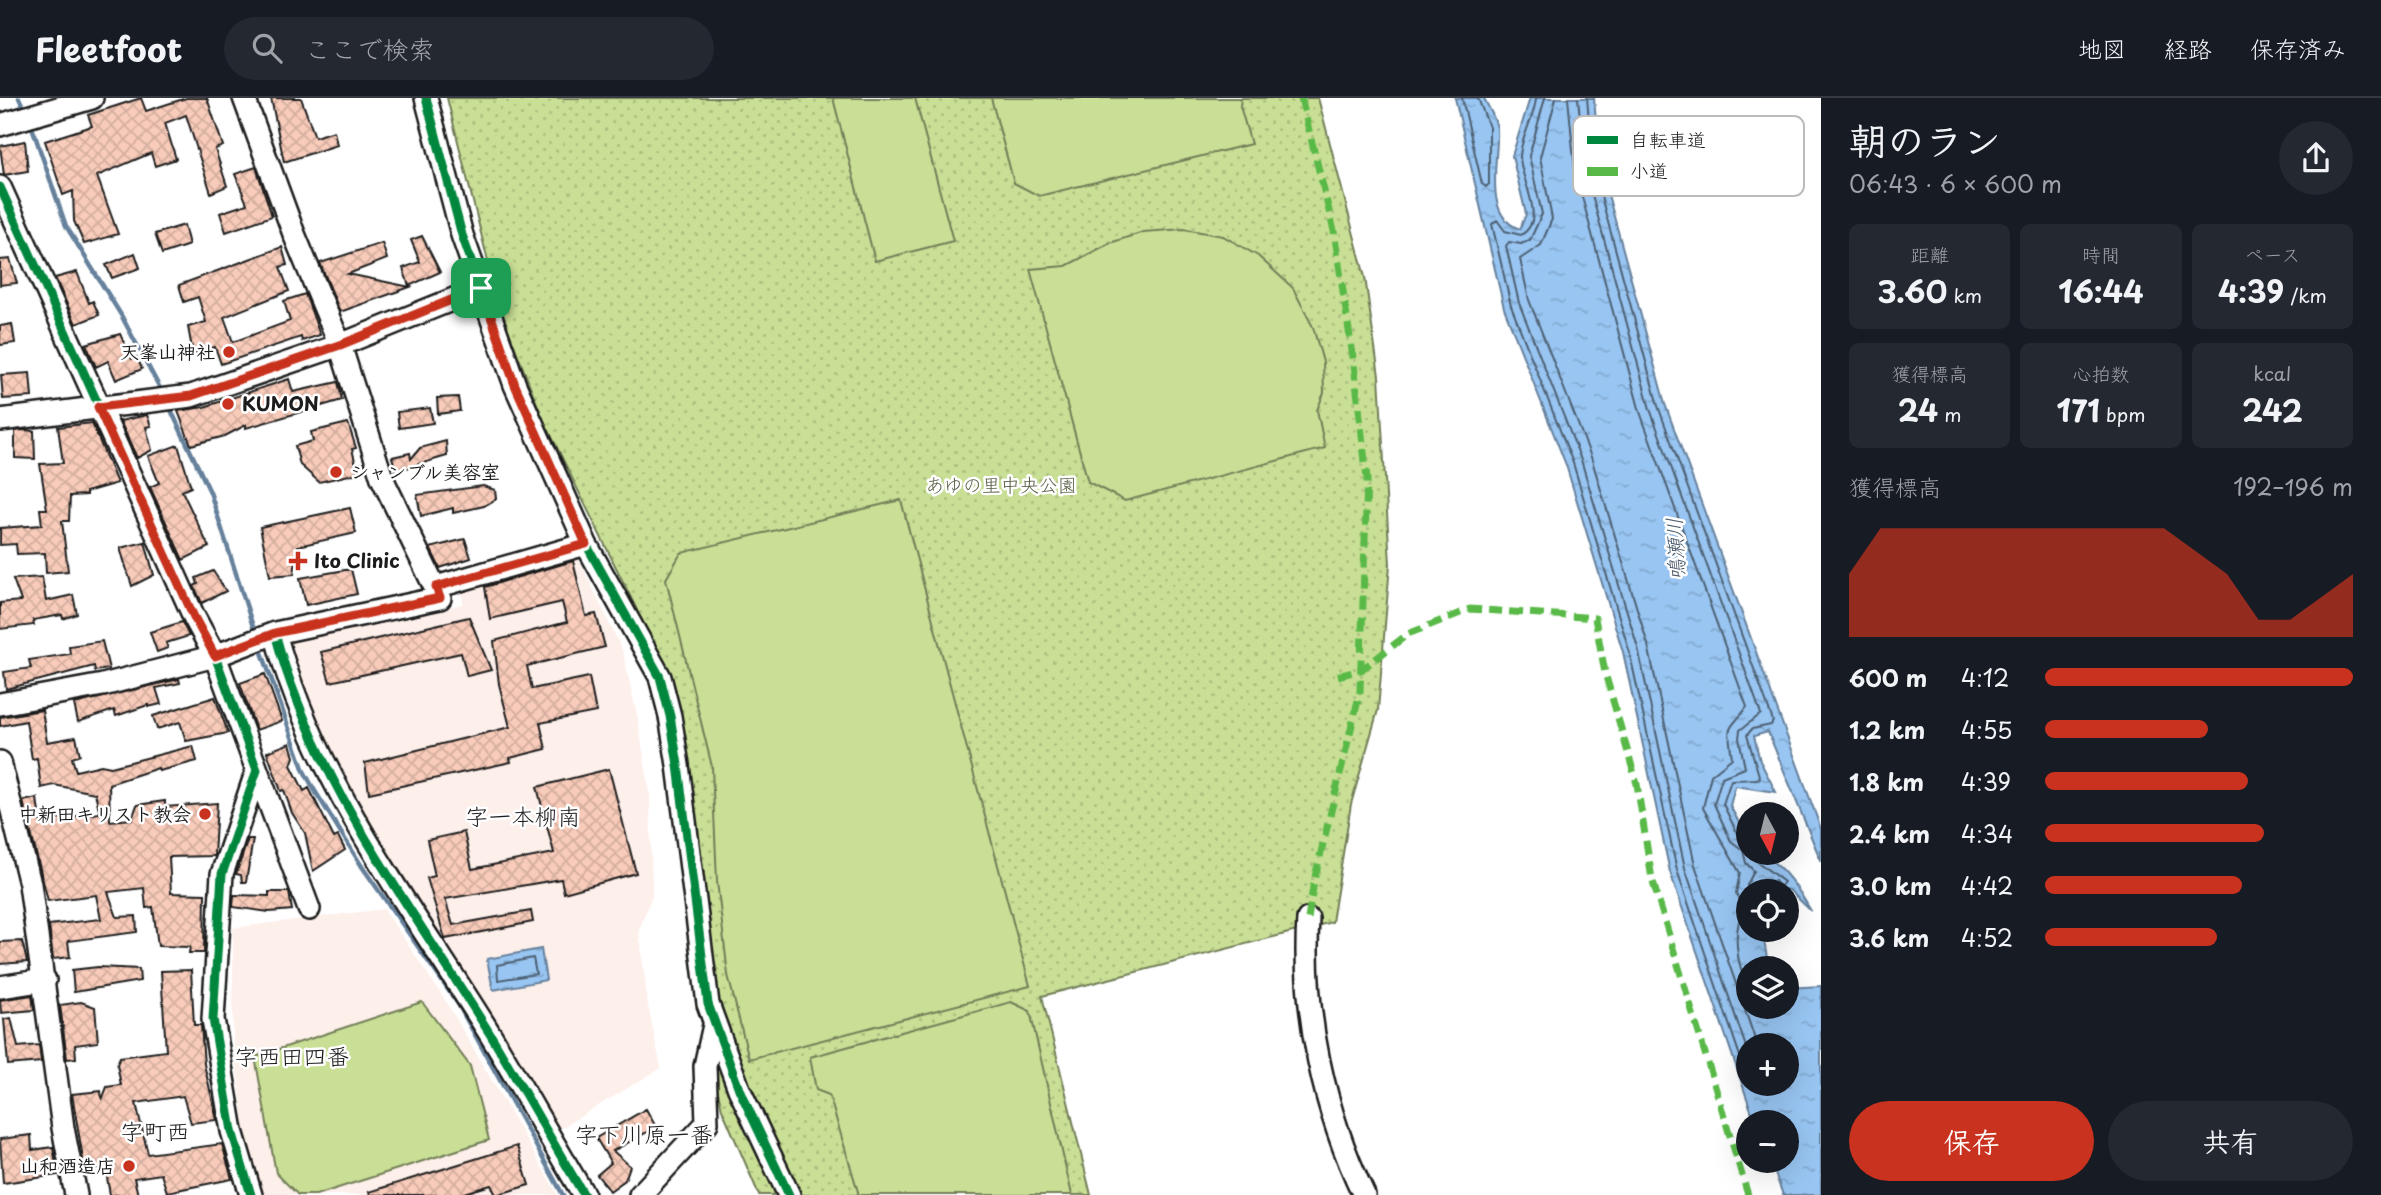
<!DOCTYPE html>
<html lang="ja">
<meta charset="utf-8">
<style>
:root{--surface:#171b24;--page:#242831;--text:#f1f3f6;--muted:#9ea1a6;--line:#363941;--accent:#c8321e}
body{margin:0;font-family:"Playpen Sans","Klee One",sans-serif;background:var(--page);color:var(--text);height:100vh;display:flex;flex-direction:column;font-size:26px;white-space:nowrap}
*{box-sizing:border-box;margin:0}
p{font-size:23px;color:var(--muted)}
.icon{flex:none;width:38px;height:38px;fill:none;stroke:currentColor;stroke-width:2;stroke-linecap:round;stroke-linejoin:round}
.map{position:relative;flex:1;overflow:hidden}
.sheet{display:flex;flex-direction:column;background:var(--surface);width:560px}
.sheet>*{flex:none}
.needle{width:46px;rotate:173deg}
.tools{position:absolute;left:1736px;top:704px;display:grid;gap:14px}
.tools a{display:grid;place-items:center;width:63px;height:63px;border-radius:50%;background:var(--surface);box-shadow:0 7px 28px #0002;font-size:35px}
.pin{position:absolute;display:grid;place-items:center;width:60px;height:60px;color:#fff;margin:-30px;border-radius:14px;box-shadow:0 4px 10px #0006}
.round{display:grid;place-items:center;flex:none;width:74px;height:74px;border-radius:37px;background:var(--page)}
.summary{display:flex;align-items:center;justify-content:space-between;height:119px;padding:0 28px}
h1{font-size:38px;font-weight:700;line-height:52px}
.stats{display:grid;grid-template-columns:repeat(3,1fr);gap:10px;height:119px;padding:7px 28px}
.stats div{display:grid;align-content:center;border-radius:10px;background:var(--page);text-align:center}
.stats b{font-size:30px;font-weight:700}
.stats small{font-size:19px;font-weight:400}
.stats p{font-size:19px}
.chart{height:196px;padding:14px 28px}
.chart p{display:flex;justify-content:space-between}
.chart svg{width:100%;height:126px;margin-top:7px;fill:var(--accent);opacity:.7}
.primary-button{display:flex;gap:14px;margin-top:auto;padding:14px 28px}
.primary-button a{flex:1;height:80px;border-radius:42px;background:var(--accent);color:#fff;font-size:28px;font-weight:700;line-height:80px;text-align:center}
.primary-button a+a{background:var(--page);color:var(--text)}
ul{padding:0 28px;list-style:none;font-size:23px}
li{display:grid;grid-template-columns:112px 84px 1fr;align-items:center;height:52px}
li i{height:18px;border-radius:9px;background:var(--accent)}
header{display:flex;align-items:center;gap:42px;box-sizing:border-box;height:98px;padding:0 35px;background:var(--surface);border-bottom:2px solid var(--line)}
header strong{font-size:33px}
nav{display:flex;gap:38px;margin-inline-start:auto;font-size:24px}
.search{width:490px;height:63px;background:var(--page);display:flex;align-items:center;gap:18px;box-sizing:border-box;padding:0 24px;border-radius:38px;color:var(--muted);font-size:26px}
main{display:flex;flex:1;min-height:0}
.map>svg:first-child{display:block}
.built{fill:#fdefea}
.grass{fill:url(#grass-dots);stroke:#727e58;stroke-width:2}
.garden{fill:#c9df95;stroke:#727e58;stroke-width:2}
.water{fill:url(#water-ripples);stroke:#66819c;stroke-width:2;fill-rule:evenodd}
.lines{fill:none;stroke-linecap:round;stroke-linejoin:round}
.shore{stroke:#4e6072;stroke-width:2}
.stream{stroke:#66819c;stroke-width:4.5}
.building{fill:url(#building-cross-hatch);stroke:#1c1c1c;stroke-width:2}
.minor-casing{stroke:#1c1c1c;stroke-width:26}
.minor{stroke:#fff;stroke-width:21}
.quiet{stroke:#58b947;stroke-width:7;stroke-dasharray:14 7;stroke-linecap:butt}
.cycleway-casing{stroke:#fff;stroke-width:13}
.cycleway{stroke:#00873e;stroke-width:9}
.route-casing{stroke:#fff;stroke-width:14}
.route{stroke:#c8321e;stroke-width:9}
.poi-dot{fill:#c8321e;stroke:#fff;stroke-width:2.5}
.labels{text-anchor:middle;stroke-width:5;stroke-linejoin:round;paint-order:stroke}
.poi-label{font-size:19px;font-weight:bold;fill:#1c1c1c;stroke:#fff;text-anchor:end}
.park-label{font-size:19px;fill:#596046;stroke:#fff}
.water-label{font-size:21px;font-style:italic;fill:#475767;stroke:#fff}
.quarter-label{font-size:23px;fill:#1c1c1c;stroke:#fff}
.key{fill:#fff;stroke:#bbb;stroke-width:2}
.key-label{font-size:19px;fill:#1c1c1c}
</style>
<header>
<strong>Fleetfoot</strong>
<div class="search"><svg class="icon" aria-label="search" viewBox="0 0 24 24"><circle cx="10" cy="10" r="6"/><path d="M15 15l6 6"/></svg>ここで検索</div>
<nav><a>地図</a><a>経路</a><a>保存済み</a></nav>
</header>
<main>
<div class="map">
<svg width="1821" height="1097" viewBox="0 0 1821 1097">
<defs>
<pattern id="grass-dots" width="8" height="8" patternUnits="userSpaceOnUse" patternTransform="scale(1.75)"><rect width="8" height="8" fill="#c9df95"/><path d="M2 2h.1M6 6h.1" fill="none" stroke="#acbf80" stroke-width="1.8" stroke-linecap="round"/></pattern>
<pattern id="water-ripples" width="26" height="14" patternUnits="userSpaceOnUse" patternTransform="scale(1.75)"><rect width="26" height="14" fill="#98c5f2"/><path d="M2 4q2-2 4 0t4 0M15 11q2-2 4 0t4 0" fill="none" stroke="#82a9cf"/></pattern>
<pattern id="building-cross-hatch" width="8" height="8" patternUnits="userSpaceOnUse" patternTransform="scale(1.75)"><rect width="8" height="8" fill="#f8cbba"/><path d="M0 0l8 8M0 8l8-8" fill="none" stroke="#d4ae9f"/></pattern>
</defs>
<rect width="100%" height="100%" fill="#fff"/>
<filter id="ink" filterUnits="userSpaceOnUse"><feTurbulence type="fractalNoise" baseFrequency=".0143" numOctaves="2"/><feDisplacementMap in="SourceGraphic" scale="14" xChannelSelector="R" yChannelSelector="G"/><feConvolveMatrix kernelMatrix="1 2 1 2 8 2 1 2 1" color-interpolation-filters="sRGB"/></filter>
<g filter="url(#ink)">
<path class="built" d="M577,457L623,554L638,622L650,698L652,797L639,832L648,908L661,970L553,1035L424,827L321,645L285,545L463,506L462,487Z
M384,811L447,905L558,1097H257L249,1061L233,942V830Z"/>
<path class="grass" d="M447,0H1318L1365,179L1379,278L1390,466L1378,612L1351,706L1332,824L1042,898L1091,1097H759L722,1011L696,900L667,664L636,510L543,321L500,211Z"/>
<path class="garden" d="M833,0H915L953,143L875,163Z
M991,0H1241L1240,8L1251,46L1039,98L1014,85Z
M1184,131L1223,138L1258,158L1293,190L1313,229L1323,264L1324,295L1317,312L1325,350L1125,403L1088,384L1030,171L1066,168L1110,145L1143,134Z
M901,402L1030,888L749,961L728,877L717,783L712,669L666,481L681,455Z
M422,904L470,968L489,1042L316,1097H298L276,1075L255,959Z
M1011,904L1030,913L1072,1097H859L829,997L816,992L810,959Z"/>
<path class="water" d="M1455,0H1484C1488,9 1496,20 1497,31C1499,62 1482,118 1520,131L1526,116L1512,58L1530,0H1594L1600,67L1665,306L1821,731V763L1768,634L1754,638L1760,663L1776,694L1735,688L1730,708L1748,741V754C1776,754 1799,792 1811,813L1789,792L1764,788L1760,793H1748V831H1762L1768,866V870H1748V908H1787V890L1821,888V1097H1783L1770,1062H1787V1024H1755L1670,774L1623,554L1566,367L1504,210ZM1748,947H1787V985H1748Z
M541,851L546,882L493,892L487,861Z"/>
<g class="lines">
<path class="shore" d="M1462,0L1482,86L1486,89L1489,86V29L1478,0
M1536,0C1535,19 1520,40 1520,59C1520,81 1548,122 1521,137L1505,133L1497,122L1492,126L1511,208L1573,365L1629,552L1677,772L1748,982
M1545,0L1529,58L1542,116L1530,142L1521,146L1509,144L1506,148L1519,205L1581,362L1638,550L1685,770L1748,955
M1556,0L1540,59L1552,121L1541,147L1520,161L1529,202L1591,359L1648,547L1695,767L1757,947
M1568,0L1575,73L1640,314L1747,609C1727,636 1727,623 1732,660L1711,677L1703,710L1740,775L1736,795L1744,812C1732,831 1736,867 1748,886
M1578,0L1585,71L1650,311L1761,616L1740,632L1739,640L1745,670L1722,679L1714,706L1731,743L1743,752L1746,765L1754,773L1747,787L1748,799
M1587,0L1593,69L1658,308L1773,623L1771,627L1752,631L1747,637L1760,681L1731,682L1723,706L1739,739L1748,743
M1752,754L1755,762L1784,784L1780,789L1775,783L1762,782L1755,793
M533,860L536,876L498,882L497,867Z"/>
<path class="stream" d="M19,0L25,12
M30,23L66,128L121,217L162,294
M169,308L210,394L255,535
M259,546L304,673L315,693L363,770L458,906L563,1097"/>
</g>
<path class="building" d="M141,0L146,13L186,0H207L223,48L215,51L227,88L211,95L186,17L165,25L176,61L155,68L151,55L97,78L118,136L84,146L74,123L73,93L63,97L45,43L92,28L88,17Z
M271,0H301L315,39L334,33L337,47L284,64Z
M25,43L28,73L4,77L0,48Z
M256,69L272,118L226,134L220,115L247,106L235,76Z
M184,127L189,147L162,156L155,136Z
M422,138L440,174L409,188L403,170L420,164L411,142Z
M382,145L387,161L348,176L410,189L340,214L320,165Z
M282,149L287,167L280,169L289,193L224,219L233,244L290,223L284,203L305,196L320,237L302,243L301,239L221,266L215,249L193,256L188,229L206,224L198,199L184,204L179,187Z
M135,155L140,170L112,180L106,167Z
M10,161L17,185L0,187V162Z
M77,174L89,205L93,203L99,217L76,226L55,180Z
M12,226L15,245L0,247V228Z
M120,236L132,261L137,259L142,271L116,282L108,263L96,269L86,246Z
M30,275L32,299L3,301L1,277Z
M289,281L293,294L338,284L342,302L246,330V327L225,338L191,347L178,313L204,309Z
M458,299L460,313L438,316L437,300Z
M430,310L433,325L399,330L397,314Z
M147,317L151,328L146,329L152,352L137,360L120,323Z
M92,325L117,385L86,394V397L70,398L69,423H62L68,473L46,475L45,455L17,456L16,446L0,447V430L42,427L40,411H47L40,366L63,365L58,329Z
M348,325L356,350L352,351L358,375L319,384L300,367L295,348L313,343L311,334Z
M24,332L34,333L35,361L15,360V333Z
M446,343L447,358L396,373L392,359L410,355L411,361L420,350Z
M178,347L191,389L182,393L209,449L183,462L150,389L159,385L148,358Z
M483,388L495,392L496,401L484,408L453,415V410L421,418L417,397Z
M350,410L356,435L298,448L294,476L270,478L260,429Z
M465,441L471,460L440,470L430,450Z
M145,444L154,477L132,488L120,450Z
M573,463L586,518L596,516L605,549L527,568L532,591L589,579L596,614L540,625L546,651L510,660L511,664L369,695L365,665L510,629L499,586L494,543L567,524L562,504L490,521L485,489Z
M351,471L357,496L306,507L300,480Z
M213,473L226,493L202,505L194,488L198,486L196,480Z
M42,479L46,503L73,497L77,516L63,521L62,517L33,522L34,527L0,531V505L21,503L13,481Z
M469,519L491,572L467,578L461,555L330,584L321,554Z
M182,524L189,538L166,545L168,550L157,554L150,534Z
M102,543L109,571L95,573L94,568L6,591L4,574L31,570L29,562L70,556L69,548Z
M265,576L282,623L256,632L240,585Z
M179,581L180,585L156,590L161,606L148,609V607L116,618L114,612L78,624L74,606Z
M215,599L228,635L186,643L180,624L157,631L153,618Z
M42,612L47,644L76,639L80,657L72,660L76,673L101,667L111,669L193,648L197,663L159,673L158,670L109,686L110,723L132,721L137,707L165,703V709L217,705L214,758L169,759L171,795L205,796L204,855H189L190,849L158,848L153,809L146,810L144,790L108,794L117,819L136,818L137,834L68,843L70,859L53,861L49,827L101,821L96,797L48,803L23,703L37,700L40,723L100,715L95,695L54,687L41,690L37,660L32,661L26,623L0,628V619Z
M290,645L294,659L291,667L304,693L309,690L334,740L338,738L345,752L313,773L305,735L292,715L284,692L281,693L267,654Z
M609,671L636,775L564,795L561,781L445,801L453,827L531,813L533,824L445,841L427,780L435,778L427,742L464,734L472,771L554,755L537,689Z
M248,741H253L246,784H242L241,777L236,776Z
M269,794H289L292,812L269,814L233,809L234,797L269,798Z
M22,843L27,864L0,866V844Z
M98,869L139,871L140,883L74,894L72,872Z
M191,872L194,927H201L204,966L217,1022L191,1025L183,998L136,1005L148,1056L222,1046L232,1081L167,1094L161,1076L134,1080L138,1097H110L105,1068L85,1073L72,996L101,993L102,1002L107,989L121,987L117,966L120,959L166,953L161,873Z
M32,897L34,912L1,915L0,902Z
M81,904L95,909L98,944L75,947L76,960L67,961L60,907Z
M11,920L18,949L39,947L41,964L8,967L4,921Z
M646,1011L656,1029L613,1053L630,1068L625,1082L610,1093L597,1077L611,1065L596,1040Z
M31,1037L32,1052L53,1049L58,1077L3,1085L0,1041Z
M517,1048L529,1087L496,1097L491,1087L458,1097H370L369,1094Z"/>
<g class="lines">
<g class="minor-casing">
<path id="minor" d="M426,0L462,137L515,287L586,446L660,579L670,618L678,667L708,906L739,991L789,1097
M0,27L92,0
M0,89L194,519L215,558L257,672L222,776L213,921L232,1033L251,1097
M0,322L191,298L340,247L481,190
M436,489L586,446
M275,535C315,685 410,807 490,936C522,989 552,1044 584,1097
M0,606L103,587L215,558L275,535L440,500L382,380L340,247L294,136L244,0
M0,664L30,786L63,1030L76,1097
M257,672L309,811
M1308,821C1302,913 1324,1014 1364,1097
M0,889L45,882
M640,1097L707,1025L705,968L714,927"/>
</g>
<use href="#minor" class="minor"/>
<path class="quiet" d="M1301,0L1334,133L1354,266L1367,381L1360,594L1314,783L1308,821
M1338,578L1361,572L1408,536L1470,511L1595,520L1605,575L1637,686L1652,781L1748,1097"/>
<g class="cycleway-casing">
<path id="cycleway" d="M426,0L462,137L515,287L586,446L660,579L670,618L678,667L708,906L739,991L789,1097
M0,89L194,519L215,558L257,672L222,776L213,921L232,1033L251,1097
M275,535C315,685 410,807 490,936C522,989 552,1044 584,1097"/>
</g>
<use href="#cycleway" class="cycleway"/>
</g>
</g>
<g class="lines" filter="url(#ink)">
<g class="route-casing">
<path id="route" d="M481,190L515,287L586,446L436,489L440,500L275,535L215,558L194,519L98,309L191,298L340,247Z"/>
</g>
<use href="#route" class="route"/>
</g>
<g class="poi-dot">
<circle cx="229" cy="254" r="7"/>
<circle cx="228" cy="306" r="7"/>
<circle cx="336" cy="374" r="7"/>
<path d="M294.5 452.5h7v7h7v7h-7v7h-7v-7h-7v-7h7z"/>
<circle cx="205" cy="716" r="7"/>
<circle cx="129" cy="1068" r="7"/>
</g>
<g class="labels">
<g class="poi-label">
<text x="215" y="261">天峯山神社</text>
<text x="242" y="313" text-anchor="start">KUMON</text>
<text x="350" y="381" text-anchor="start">シャンブル美容室</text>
<text x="314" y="470" text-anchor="start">Ito Clinic</text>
<text x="191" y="723">中新田キリスト教会</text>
<text x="115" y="1075">山和酒造店</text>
</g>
<g class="park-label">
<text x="1001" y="394">あゆの里中央公園</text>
</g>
<g class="water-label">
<text transform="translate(1676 451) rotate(-93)" y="7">鳴瀬川</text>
</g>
<g class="quarter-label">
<text x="523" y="727">字一本柳南</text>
<text x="292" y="967">字西田四番</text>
<text x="155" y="1042">字町西</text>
<text x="644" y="1045">字下川原一番</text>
</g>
</g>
<rect x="1573" y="18" width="231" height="80" rx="10" class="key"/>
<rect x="1587" y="38" width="31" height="8" fill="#00873e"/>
<rect x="1587" y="69" width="31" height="9" fill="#58b947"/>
<g class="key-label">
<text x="1630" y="49">自転車道</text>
<text x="1630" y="80">小道</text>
</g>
</svg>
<div class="tools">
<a><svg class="needle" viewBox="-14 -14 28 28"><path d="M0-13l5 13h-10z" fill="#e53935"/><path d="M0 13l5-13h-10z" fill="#9ea1a6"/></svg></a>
<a><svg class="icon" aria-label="locate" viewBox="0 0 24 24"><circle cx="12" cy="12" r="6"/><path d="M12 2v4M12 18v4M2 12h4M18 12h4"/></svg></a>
<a><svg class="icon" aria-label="layers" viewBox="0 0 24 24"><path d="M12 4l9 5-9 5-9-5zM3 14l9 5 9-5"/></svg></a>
<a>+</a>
<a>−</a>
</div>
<div class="pin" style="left:481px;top:190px;background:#1e9e55"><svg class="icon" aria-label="arrive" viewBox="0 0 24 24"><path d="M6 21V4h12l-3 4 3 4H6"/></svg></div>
</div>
<section class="sheet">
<div class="summary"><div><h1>朝のラン</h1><p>06:43 · 6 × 600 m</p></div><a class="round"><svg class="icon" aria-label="share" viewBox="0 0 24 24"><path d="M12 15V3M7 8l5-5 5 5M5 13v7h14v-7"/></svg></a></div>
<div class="stats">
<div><p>距離</p><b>3.60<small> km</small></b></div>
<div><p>時間</p><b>16:44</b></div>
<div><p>ペース</p><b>4:39<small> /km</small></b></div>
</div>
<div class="stats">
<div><p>獲得標高</p><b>24<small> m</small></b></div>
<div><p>心拍数</p><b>171<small> bpm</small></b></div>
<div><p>kcal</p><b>242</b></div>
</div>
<div class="chart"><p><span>獲得標高</span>192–196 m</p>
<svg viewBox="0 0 160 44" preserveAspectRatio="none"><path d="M0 44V22L10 6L20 6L30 6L40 6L50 6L60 6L70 6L80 6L90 6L100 6L110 14L120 22L130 38L140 38L150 30L160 22V44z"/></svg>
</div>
<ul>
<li><b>600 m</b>4:12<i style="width:100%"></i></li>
<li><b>1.2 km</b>4:55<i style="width:53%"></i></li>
<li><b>1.8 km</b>4:39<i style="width:66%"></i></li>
<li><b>2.4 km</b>4:34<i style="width:71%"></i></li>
<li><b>3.0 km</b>4:42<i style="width:64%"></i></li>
<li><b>3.6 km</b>4:52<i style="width:56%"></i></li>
</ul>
<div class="primary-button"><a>保存</a><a>共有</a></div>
</section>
</main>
